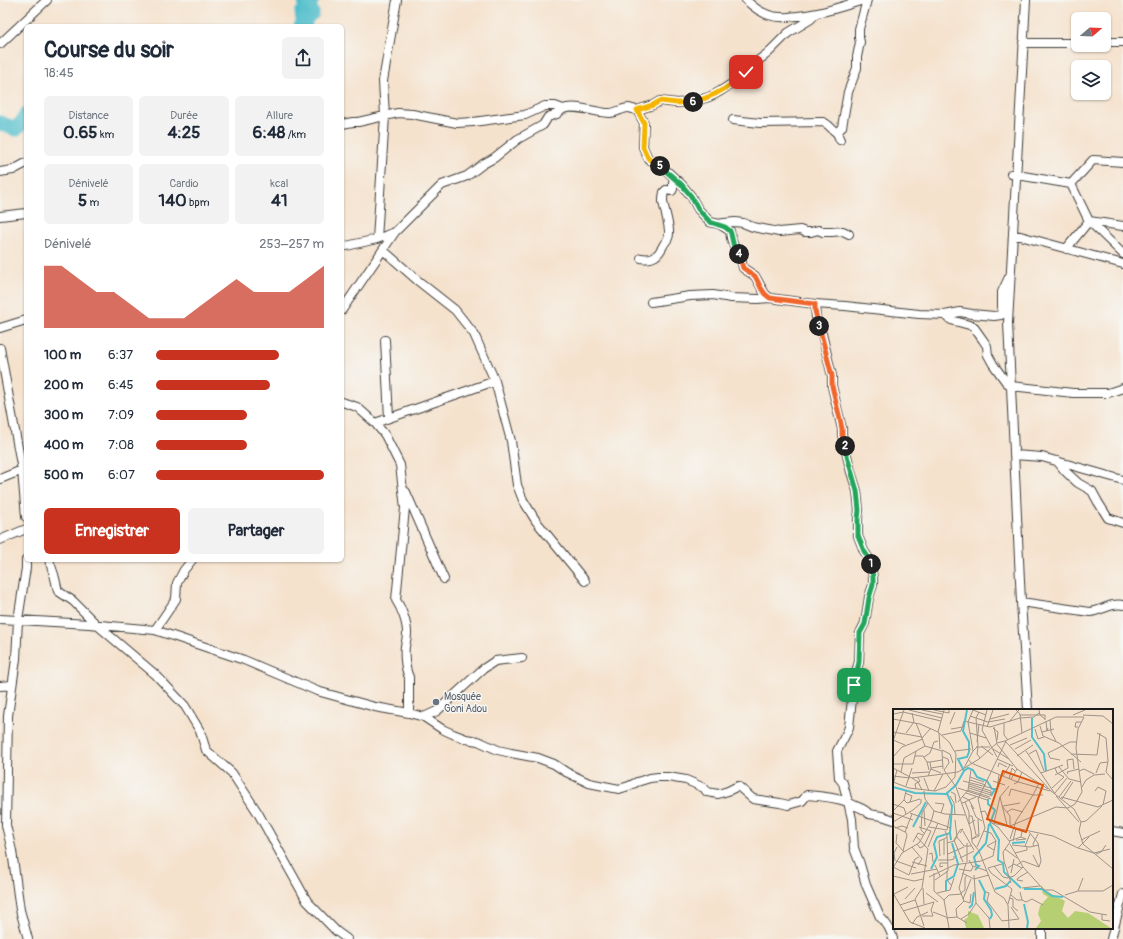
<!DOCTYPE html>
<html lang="fr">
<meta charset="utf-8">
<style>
:root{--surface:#fff;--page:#f2f2f3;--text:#1f2937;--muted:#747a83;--accent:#c8321e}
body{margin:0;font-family:Pangolin,sans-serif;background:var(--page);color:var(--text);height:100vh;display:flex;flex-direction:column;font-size:15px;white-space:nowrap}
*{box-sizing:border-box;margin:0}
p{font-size:13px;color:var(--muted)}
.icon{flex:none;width:22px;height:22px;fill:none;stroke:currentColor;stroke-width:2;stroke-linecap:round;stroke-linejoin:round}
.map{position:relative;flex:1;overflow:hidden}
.drawer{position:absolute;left:24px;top:24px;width:320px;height:538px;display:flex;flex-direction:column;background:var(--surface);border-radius:6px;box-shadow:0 1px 3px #0004}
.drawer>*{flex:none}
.needle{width:26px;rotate:71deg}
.controls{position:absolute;left:1071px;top:12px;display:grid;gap:8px}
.controls a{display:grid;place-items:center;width:40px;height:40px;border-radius:6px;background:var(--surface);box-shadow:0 1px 3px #0004;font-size:20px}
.pin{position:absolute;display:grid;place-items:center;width:34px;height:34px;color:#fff;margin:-17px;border-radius:8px;box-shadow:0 2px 6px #0006}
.km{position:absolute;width:20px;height:20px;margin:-10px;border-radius:50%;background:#222;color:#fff;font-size:11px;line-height:20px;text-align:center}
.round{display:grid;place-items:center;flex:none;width:42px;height:42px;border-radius:6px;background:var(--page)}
.head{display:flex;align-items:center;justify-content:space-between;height:68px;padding:0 20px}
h1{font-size:22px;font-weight:700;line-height:30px}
.metrics{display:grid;grid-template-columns:repeat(3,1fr);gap:6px;height:68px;padding:4px 20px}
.metrics div{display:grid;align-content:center;border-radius:6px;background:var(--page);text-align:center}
.metrics b{font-size:17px;font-weight:700}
.metrics small{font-size:11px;font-weight:400}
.metrics p{font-size:11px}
.chart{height:112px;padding:8px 20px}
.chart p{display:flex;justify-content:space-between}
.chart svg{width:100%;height:72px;margin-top:4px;fill:var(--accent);opacity:.7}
.primary-button{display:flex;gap:8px;margin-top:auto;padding:8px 20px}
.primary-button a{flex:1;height:46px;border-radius:6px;background:var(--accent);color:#fff;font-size:16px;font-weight:700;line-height:46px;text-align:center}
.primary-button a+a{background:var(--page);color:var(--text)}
ul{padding:0 20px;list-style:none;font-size:13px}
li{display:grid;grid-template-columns:64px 48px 1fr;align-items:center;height:30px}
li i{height:10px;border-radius:5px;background:var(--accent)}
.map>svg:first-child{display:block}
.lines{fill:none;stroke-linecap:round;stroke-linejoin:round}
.river{stroke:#53bfcc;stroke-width:15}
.minor-casing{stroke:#3d3a37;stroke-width:10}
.minor{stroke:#fff;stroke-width:8}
.split-1-casing{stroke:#fff;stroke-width:8}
.split-2-casing{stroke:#fff;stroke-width:8}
.split-3-casing{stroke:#fff;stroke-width:8}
.split-4-casing{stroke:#fff;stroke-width:8}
.split-5-casing{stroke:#fff;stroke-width:8}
.split-6-casing{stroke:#fff;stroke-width:8}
.split-7-casing{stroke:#fff;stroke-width:8}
.split-1{stroke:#22a559;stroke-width:5}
.split-2{stroke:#22a559;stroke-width:5}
.split-3{stroke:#f0652b;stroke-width:5}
.split-4{stroke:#f0652b;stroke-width:5}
.split-5{stroke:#22a559;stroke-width:5}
.split-6{stroke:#f5b400;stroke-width:5}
.split-7{stroke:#f5b400;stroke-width:5}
.worship-dot{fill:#6b7280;stroke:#f6f6f2;stroke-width:1.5}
.labels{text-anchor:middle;stroke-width:3;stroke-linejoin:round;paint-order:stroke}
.worship-label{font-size:10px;fill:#5b616d;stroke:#f6f6f2;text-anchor:start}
.inset-river{fill:none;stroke:#53bfcc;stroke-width:2}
.inset-road{fill:none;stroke:#9e9386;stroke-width:1}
.view{fill:#de560d;fill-opacity:0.15;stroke:#de560d;stroke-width:2}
.inset-edge{fill:none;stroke:#1c1c1c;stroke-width:2}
</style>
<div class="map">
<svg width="1123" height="939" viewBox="0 0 1123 939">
<rect width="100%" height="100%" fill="#f6f6f2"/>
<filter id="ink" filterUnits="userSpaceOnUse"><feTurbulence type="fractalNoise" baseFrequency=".025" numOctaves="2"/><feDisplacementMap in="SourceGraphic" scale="8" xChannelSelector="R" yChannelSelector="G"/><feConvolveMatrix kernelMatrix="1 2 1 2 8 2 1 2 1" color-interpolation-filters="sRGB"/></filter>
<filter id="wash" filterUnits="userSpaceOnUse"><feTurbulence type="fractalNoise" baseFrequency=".012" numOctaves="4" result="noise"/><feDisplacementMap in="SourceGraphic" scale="16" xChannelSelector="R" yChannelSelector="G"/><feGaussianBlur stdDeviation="0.9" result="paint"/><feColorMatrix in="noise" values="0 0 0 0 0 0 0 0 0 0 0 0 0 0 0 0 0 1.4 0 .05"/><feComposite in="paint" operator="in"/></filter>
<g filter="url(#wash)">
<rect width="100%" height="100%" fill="#f5e2cd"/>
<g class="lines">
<path class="river" d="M301,26L305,23L303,19L302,13L307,12L310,15L312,13L311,10L306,9L305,6L306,4L312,0
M0,123L16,129L23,121L26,115"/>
</g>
</g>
<g filter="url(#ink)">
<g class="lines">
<g class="minor-casing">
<path id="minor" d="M746,0C755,9 768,17 781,17C786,18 792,16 797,16C820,14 841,7 863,0
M1026,0L1008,323L1021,602L1028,710
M1104,42H1123
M1023,43H1078
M0,44L47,0
M563,109C576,104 596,113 610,113C616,113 623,108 628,108C631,108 634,110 637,110L644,123L643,147L648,158L650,160L656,161L682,185L691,196L698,209L710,222L719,224L724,223L735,222L743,223L753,227L779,232L800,230L805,232H811L818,230L823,232H832L843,231L849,234
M637,110L653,105L660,101L677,103L692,102L709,97L719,92L736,81L755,63L768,53L788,33L811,19L815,14
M733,120L760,123L823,122C829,124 832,130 837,133
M342,124L353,122H358L398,113L412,114L457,123L473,122L525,115L545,106H555L563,109L557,114L548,117L543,125L518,139L494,158L483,164L467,176L442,185L395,232L377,239L342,247
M840,140L837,133L842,127L848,92L857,68V57L860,42L859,38V29L867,0
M0,172L13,170L26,163
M1011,174L1071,184L1093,160L1123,162
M1071,184L1089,221L1123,254
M0,216L26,213
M719,224L730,231L731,238L736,252L739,254L741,258L743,268L755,276L765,294L770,298
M1013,234L1123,264
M377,239L385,116L383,81L397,0
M1066,249L1089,221L1123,226
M383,250L417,280L455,310L474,334L495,381L511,441L517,485L523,500L536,521L585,581
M641,258C653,260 658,256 663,246C664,243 667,241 668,238C672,231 664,210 663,201C663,199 663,195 664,192L666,190L672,191L673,189V182L675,180
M651,302L690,296L713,295L731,298L758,299L770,298L815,304L816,318L822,334L832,376V386L842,429V435L851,472L857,491L859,510L858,519V536L864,551L870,560L873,578V585L869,597L865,623L860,633L859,662L856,672L853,690L849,727L847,732L837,751L839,778L843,783L848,802C855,807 864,807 869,814L882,816L894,820
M815,304L845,306L919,314L945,315L960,312L972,314L994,316L1001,315L1002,307V292L1009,277
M342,310L395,232
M945,315L951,320L973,326L983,340L987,346L988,355L993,364L1006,382L1011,386L1073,393H1108L1123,388
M0,328L26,320
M385,340L389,418
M0,348L22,470L26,517
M342,402L357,407L375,423L385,435L400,465L405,508L396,600C402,609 407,623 407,633C407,637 406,642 405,646C404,655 405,669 409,677V713
M375,423L495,381
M1014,455L1042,457L1123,480
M1057,461L1065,471L1078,483L1092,491L1098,502L1108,518L1123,523
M0,479L22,470
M406,492L444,579
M0,540L26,529
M26,560V568L18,620L16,659L8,716L6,825L12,851L20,910L28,939
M49,560C53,570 56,580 58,591L73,601L97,625L156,675L185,706L200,731L206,750L232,773L258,813L307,901L336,931L347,939
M1021,602L1090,612C1101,611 1112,602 1123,605
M0,619L89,624L155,630L244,660L317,691L375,707L409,713L424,717L442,729L453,734L466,739L478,741L498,750L511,753L538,758L554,764L566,772L589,783L619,789L629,786L637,782L650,778L658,777H668L686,780L693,783L704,788L707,792L718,794L728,791L738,786L753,799L780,803L788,805L802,801L807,795C821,796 834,797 848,802L852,819L854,848L860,864L866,885L880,917C886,922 891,931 893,939
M155,630L176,599L177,583L184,570L192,560
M0,686L12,685
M424,717L437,711L483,669L495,661L522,658
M1112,831L1123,833
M1042,928V939
M1111,939L1123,894"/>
</g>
<use href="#minor" class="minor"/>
</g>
</g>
<g class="lines" filter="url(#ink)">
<g class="split-1-casing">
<path id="split-1" d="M854,685L859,662L860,633L865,624L869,598L873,585V578L871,564"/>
</g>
<g class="split-2-casing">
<path id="split-2" d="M845,446L847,456L857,491L859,510L858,519V536L864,551L870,560L871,564"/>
</g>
<g class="split-3-casing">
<path id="split-3" d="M819,326L832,376V386L840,419L842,429V435L845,446"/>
</g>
<g class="split-4-casing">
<path id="split-4" d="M739,254L743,268L755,276L761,288L765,294L770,298L815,304V311L819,326"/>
</g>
<g class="split-5-casing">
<path id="split-5" d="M660,166L682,185L691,196L698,209L710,222L725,227L730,231C733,238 732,249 739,254"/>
</g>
<g class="split-6-casing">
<path id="split-6" d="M660,166L656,162L650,160L648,158L643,147L644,123L637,110L653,105L660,101L677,103L693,102"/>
</g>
<g class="split-7-casing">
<path id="split-7" d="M693,102C709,98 723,91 736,81C740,78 742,75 746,72"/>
</g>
<use href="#split-1" class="split-1"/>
<use href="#split-2" class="split-2"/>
<use href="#split-3" class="split-3"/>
<use href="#split-4" class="split-4"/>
<use href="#split-5" class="split-5"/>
<use href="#split-6" class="split-6"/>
<use href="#split-7" class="split-7"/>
</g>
<circle class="worship-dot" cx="436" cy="702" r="4"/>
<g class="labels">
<g class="worship-label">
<text x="444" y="700">Mosquée<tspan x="444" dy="12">Goni Adou</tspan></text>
</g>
</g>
<g transform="translate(893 709)">
<rect width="220" height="220" fill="#f5e2cd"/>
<path d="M148,176L153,182L172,192L169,202L175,209L182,202L195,204L218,219H143L148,212L145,205L147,197L155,188L150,185ZM75,202L85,206L91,219H73L71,211L75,208Z" fill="#b7cf73"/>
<path class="inset-river" d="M139,9V28L151,45L153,62M71,62L75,59L80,61L84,68L94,72L99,80H102L98,87M0,78L22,84L53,85L63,76L71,62L65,50L74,48L76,43V33L70,22L74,1M54,84L59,97L57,124M95,90V95L102,101L97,115L106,131L105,151L110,154L111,163L128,179M20,118L33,93M119,134L132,133M38,160L44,148L41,135L44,128L57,124L58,131M82,161L86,157L83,156L81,148L93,134L96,115M86,171L92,183L91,190L98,201L99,206L97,210M102,180L113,177L117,172M131,180H149L159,187L170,188M53,182V172L61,167L65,155L59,134M131,195L135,213L134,219M76,199L79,196L81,183"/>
<path class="inset-road" d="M16,1L49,9M29,1L49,5M41,1L56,4V1M80,1L75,13L97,18L127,9L141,8L146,4M80,1L93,6M94,1L89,21L104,48M123,1L127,5L129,24M146,1L147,6H152V11M86,3L83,9L95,13L112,10M1,5L10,3L48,12M127,6H147L152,10M180,6L192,1M190,6L210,7L220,15M77,7L83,9L85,37L80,42M0,10L27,15L45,23M97,10L116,5M157,11L158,23L163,32M153,12L154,22L155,19M116,13L126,1M23,14L32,37M111,14V26L115,31M57,15L62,3M147,17L150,27L166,34L188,53M94,18L100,1M101,18L104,34M185,18H182L183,13H188M100,19L105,23L104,31M58,20L70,18M142,20L145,30L151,28M0,23L29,28M149,23L161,20M13,24L21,13L19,4M46,24L47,40M77,24L93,29M204,24L213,29L215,52L213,63L220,71M49,26L68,22L71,12M29,29L38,19M0,31L12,36M0,32L11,1M84,33L86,15M103,34L124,60L118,70M117,36L134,29M88,37L100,46M83,38H97M85,38L84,45L87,49M100,40L116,50M122,40L138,31M49,41L57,45L60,54M62,42L78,40M133,42L162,85M136,45L143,41L151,62M178,45L204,46L207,24M22,47H30L34,53M124,47L140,36M0,48L9,38L30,30M31,48L37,44L41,33L45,32M50,48L55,50L56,54L51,61L63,78L78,121L79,133L86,142M75,50L78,54L122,72L157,82M104,50L120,57M167,51L157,49L155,44L177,33H184M37,53L49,51M0,55H20L23,42M105,58L106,54L114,58M166,58L176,70L188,73M0,59L19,69L65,63L86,50L104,34L112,32L158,82L181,100L188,113L186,122L190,135L220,160M38,59L50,57M71,59L80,42L75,13L73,12M124,60L155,80M36,61L34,53H37L38,60M186,62L191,60L201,65M8,63L11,49L32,37L49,42L50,60M19,64L36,63M148,64L162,59M203,64L207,54L215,53M175,65L174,63L186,60M162,66L175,59L174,51L180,50L181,60M0,67L17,69M35,67L38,60L48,64M110,67L117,56M77,68L91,73M19,69L25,73L29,81M31,69L36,82M116,70L119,59L123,63M77,71L93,76M70,72L98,79M100,72L112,76M0,73L16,79L42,82L53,78L62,68L63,45L56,33L45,23L51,1M121,75L125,73L129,63M0,76L4,61M13,77L19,59M76,77L98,84M189,78L193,71L201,66L212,65M65,79L98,90M76,79L98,86V82L76,75M104,79L106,66M159,79L171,68L164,64L162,59L170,56M23,80L22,75L27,72L25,69M75,81L97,88M13,82L11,91L14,94L27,90M41,82L50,65M202,82L205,78L213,82L210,96M58,83L62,85L63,94M12,84L19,87L17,93M73,84L94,91M162,84L174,69M57,87L61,94L62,105M116,87L118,80L140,86L146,74M163,87L186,113M70,88L76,91L83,88M107,88L116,77M166,88L178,72M168,88L205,98L220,91M169,90L180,73M65,93L75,81L78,61M72,93L76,91L81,100M42,94L51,95L48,104M69,94L72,93L76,103V115L82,111M0,95L11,99L13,105M78,96L83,108L89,112M109,97L117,107V117L163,98L175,99L182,95L189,83L183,39L185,20L191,8H163L112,32M110,97L127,94M31,101L32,117M0,102L11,91M41,102L52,105L72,106M87,103L92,102L97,113L105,118L117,133L110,143L111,152L118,174M114,103L119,100L130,103M0,104L20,111M17,104L58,119M76,107H79L83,126H86M85,110L86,127M0,113L20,101L28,94V90M188,113L193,112L209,97M99,114L160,127L185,139L196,128M101,114L107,88L114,116M0,117L12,123L19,105M36,118L54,121L57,105M2,119L9,117L15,119M70,122L81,141M31,124L28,121L29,104L35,94M67,124L70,120L67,121L61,131L70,153M4,125L3,134L11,143M23,127L35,140L29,179L22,190L31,217M83,127L79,130L86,127M64,128L71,137H78M117,130L123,112L140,86H150M123,131L133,130L128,128M188,131L207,122M116,132L128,128L129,122M120,132L123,119M20,133L25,124L30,126M54,134L61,132L64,128L62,111M24,135L27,139L31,137L38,122L26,118M117,135L130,158L151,181H160L197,203L214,206M119,136L137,138L146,136M132,137L137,125M141,137L140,135L145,125M19,138L29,150L25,156M35,138L45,114M84,138L92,119L85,90L113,32M185,139L201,144L217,140M112,140L124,149M101,141L94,137L103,132M10,142L14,126L12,122M86,142L102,183L111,189L115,196L116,219M122,144L134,141V138M36,145L39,144L40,153M55,145L71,138M203,145L208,143L213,136M51,146V130L54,128M140,146L146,158M47,147L46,132L51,130M67,149L81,142M45,151H57L61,150V147M2,152L1,144L4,138M3,152L23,159M19,153L34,157M74,153V134M73,154L71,161L78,162L80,158L76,151M109,155L95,159L98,164L119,180L115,195M42,156L47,167M124,156L130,152L146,158L148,152L145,134L136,123M50,157L47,158V154H55M80,157L94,162M101,157L110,168L114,169L121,167L130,158M0,158L16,166L22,150L26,148M0,159L9,144L26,134L38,113L41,102L32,90L31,82M115,159L121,155L129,159M66,160L71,161L66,179L71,192M54,162V171L58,176M41,164V182L51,191L56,219M69,164L81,170L96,166M118,164L121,150M18,165L44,160M81,166L83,194L96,209L97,219M0,167L21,172L30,170M36,168L61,156L88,152L100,147L103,132L98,124L91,122M42,171L55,162L54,126L52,122M130,172L124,171L125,169L135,163M30,179L31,195M129,179L147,177M185,182L190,169M93,183L96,184L94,192L109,212L126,210M127,183L129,191L133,193L139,190L150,196M0,184L17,213L32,219M33,184L45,193M44,184L57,181L61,169M68,184L72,181V169L74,166M1,185L15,178M118,186L124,191H129M172,186L185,182H210L220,176M116,189L120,190V198L125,202M12,190L22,179M70,190L78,170M51,191L56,186L69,185M71,192L77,194L78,185M7,196L22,191M118,198L126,210M10,202L41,193L38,201L40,207H29M40,203L53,208M209,205V211L217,212M64,208L63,200L71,192M53,209L64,208L74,214M68,210L76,205L83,194M19,215L24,208L35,203"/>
<path class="view" d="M110,62L150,76L133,123L94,110Z"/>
<rect width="220" height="220" class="inset-edge"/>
</g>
</svg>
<div class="controls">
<a><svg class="needle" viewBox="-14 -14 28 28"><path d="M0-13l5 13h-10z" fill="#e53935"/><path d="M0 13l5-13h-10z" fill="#747a83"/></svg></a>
<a><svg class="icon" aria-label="layers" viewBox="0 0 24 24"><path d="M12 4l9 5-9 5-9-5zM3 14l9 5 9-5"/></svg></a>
</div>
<div class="pin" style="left:854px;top:685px;background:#1e9e55"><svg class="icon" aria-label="arrive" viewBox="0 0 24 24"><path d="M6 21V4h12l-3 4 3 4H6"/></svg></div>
<div class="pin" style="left:746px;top:72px;background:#d93025"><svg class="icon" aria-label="check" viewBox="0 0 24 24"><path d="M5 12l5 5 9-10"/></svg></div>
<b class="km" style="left:871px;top:564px">1</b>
<b class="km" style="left:845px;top:446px">2</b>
<b class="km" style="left:819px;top:326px">3</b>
<b class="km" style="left:739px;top:254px">4</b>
<b class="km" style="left:660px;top:166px">5</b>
<b class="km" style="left:693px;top:102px">6</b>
<section class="drawer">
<div class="head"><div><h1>Course du soir</h1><p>18:45</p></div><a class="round"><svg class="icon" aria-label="share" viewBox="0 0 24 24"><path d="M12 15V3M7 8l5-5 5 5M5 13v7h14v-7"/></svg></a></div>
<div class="metrics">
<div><p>Distance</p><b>0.65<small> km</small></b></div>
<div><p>Durée</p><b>4:25</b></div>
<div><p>Allure</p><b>6:48<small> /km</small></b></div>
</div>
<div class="metrics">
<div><p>Dénivelé</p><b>5<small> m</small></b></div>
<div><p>Cardio</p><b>140<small> bpm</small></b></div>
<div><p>kcal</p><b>41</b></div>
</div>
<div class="chart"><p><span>Dénivelé</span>253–257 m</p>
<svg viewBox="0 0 160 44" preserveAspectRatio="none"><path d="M0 44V6L10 6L20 14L30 22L40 22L50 30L60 38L70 38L80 38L90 30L100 22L110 14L120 22L130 22L140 22L150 14L160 6V44z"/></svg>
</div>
<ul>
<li><b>100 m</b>6:37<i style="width:73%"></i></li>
<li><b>200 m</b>6:45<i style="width:68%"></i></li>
<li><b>300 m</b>7:09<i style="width:54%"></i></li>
<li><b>400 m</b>7:08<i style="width:54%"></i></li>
<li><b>500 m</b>6:07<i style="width:100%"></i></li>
</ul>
<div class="primary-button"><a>Enregistrer</a><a>Partager</a></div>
</section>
</div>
